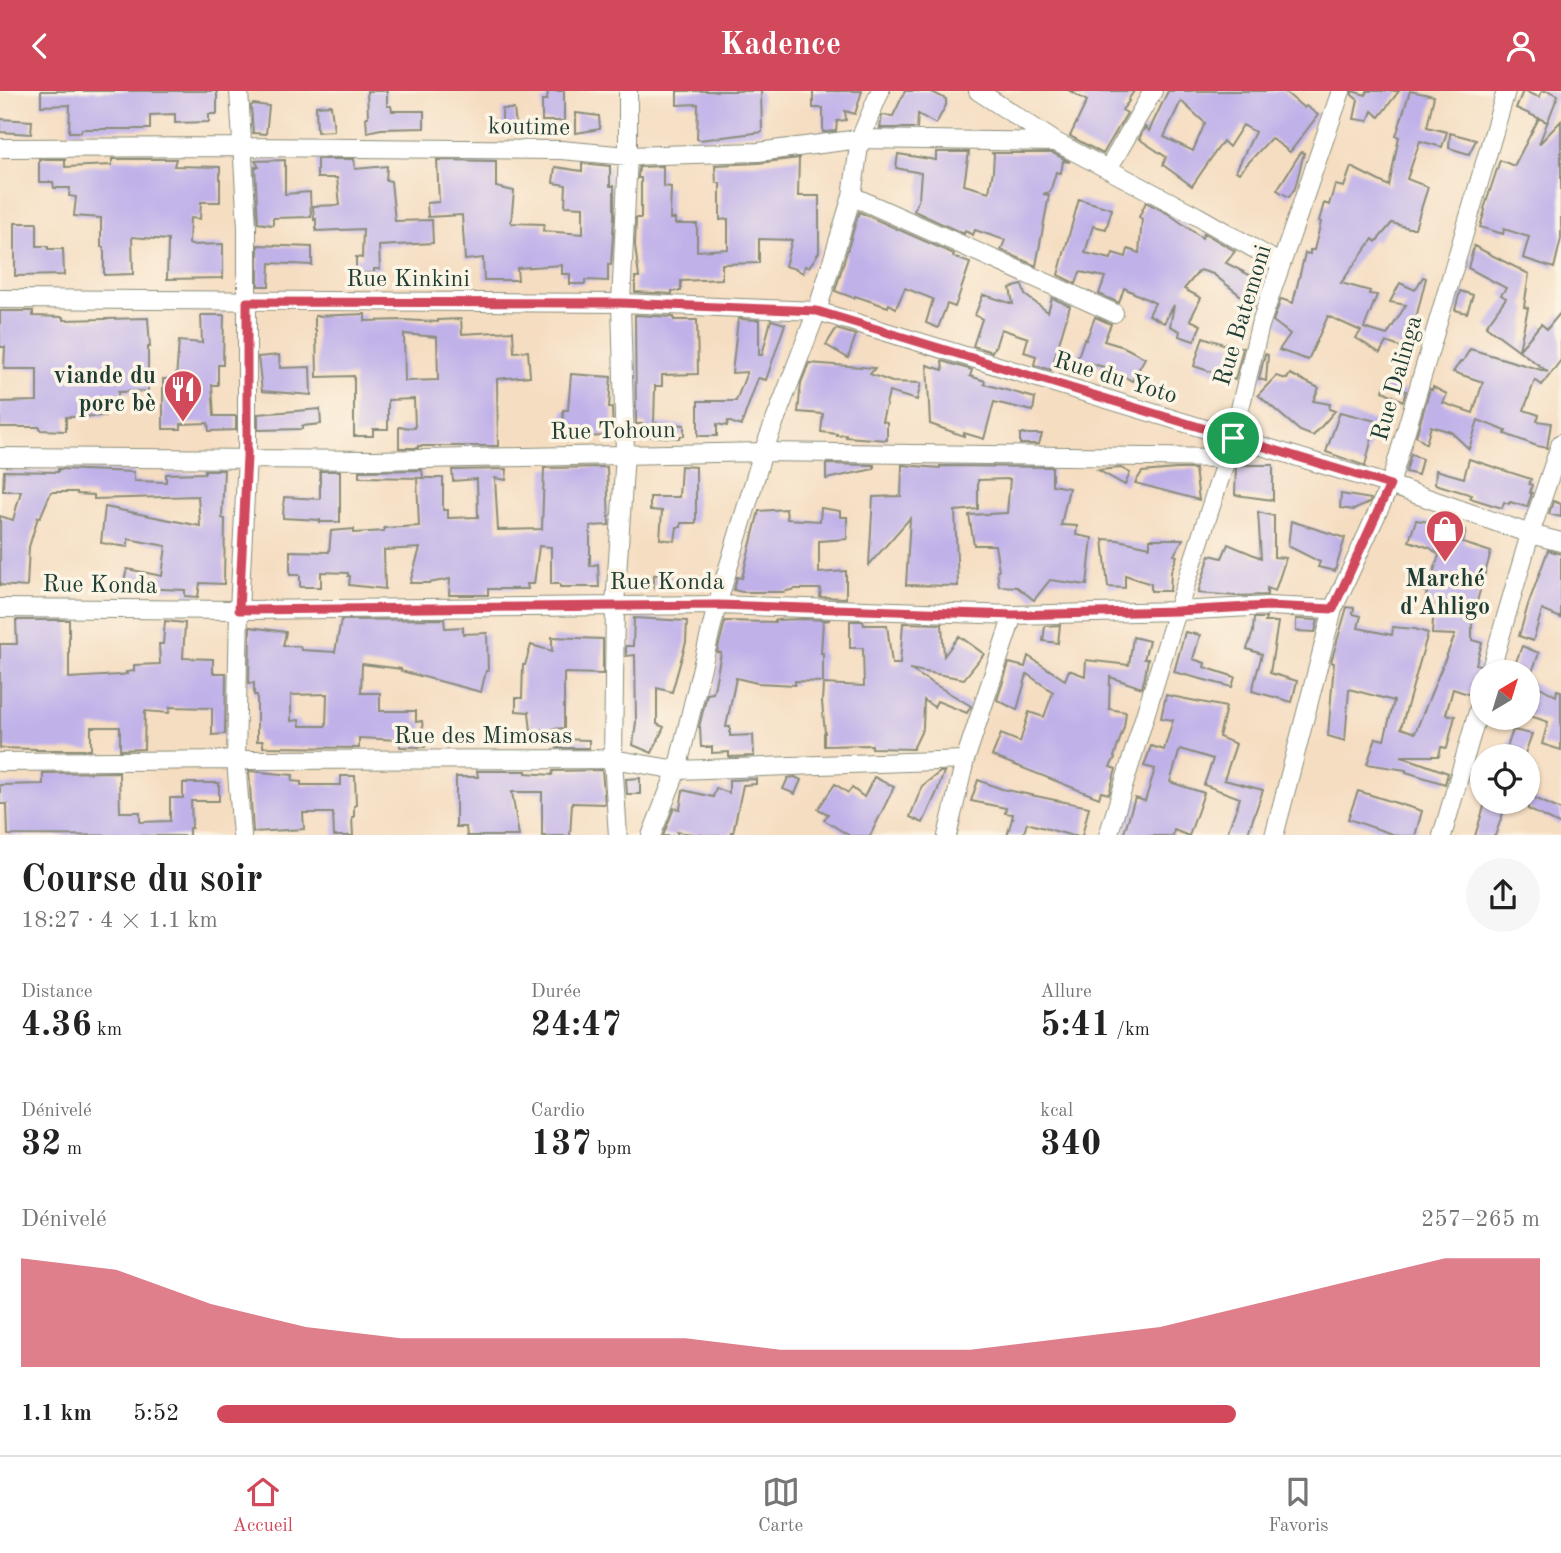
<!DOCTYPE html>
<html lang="fr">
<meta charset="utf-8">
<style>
:root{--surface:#fff;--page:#f6f6f6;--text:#222;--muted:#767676;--line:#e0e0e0;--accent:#d1495b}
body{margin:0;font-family:"Old Standard TT",serif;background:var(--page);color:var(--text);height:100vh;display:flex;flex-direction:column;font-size:26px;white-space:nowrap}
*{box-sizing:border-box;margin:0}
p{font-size:23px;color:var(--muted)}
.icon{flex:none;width:38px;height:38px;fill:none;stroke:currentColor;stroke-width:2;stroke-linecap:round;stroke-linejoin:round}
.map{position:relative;height:744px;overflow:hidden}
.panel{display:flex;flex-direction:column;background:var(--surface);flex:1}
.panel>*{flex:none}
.needle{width:46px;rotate:38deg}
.controls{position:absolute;left:1470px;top:569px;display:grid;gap:14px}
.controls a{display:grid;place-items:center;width:70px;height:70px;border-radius:50%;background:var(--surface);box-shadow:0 2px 5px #0004;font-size:35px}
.pin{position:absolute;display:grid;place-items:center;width:60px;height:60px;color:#fff;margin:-30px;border:4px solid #fff;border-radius:50%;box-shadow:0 2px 7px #0007}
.round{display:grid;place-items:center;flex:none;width:74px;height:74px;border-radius:37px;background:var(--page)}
.summary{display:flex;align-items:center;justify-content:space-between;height:119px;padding:0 21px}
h1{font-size:38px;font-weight:700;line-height:52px}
.metrics{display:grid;grid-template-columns:repeat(3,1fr);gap:10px;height:119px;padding:7px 21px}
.metrics div{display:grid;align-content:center}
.metrics b{font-size:35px;font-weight:700}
.metrics small{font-size:19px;font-weight:400}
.metrics p{font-size:19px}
.chart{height:196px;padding:14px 21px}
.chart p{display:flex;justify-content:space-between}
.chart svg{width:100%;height:126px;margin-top:7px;fill:var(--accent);opacity:.7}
ul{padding:0 21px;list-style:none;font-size:23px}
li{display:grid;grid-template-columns:112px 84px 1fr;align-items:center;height:52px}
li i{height:18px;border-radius:9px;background:var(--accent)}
header{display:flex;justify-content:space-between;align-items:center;height:91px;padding:0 21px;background:var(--accent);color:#fff;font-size:32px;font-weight:700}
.tabs{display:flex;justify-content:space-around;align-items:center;height:98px;border-top:2px solid var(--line);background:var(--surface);font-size:19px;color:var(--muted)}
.tabs a{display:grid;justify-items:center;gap:4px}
.tabs .current{color:var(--accent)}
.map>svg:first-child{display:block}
.building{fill:#c0b1e9;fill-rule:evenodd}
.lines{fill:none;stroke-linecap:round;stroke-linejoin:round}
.minor-casing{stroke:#8a8d7a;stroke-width:20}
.minor{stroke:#fff;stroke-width:18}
.route-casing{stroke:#fff;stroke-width:14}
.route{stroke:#d1495b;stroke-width:9}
.labels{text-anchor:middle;stroke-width:7;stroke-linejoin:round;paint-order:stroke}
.street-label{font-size:24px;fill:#1f3d34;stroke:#fcf5e5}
.poi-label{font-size:24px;font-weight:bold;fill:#1f3d34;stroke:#fcf5e5;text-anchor:end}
</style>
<header><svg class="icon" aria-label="back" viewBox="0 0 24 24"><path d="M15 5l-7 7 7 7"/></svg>Kadence<svg class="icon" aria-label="person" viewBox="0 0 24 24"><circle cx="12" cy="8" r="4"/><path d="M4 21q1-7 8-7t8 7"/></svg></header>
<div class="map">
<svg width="1561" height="745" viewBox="0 0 1561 745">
<rect width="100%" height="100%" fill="#fcf5e5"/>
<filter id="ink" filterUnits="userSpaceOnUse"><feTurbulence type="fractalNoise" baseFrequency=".0143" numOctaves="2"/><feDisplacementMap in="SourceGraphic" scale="14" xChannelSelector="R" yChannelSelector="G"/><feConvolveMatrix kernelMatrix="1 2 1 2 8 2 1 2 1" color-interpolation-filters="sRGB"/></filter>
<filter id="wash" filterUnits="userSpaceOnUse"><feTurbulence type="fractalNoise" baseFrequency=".00686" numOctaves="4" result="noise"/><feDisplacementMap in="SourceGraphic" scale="28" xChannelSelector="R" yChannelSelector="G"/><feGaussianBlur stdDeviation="1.57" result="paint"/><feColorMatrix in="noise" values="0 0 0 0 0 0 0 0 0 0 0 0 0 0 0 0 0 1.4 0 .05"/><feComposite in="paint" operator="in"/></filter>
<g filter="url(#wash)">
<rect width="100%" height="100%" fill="#f5ddc1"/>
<g id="blocks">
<path class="building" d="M41,0H217V23H209V31L175,32V23L150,24V38H82L81,41H69L70,14L41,15Z
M367,0H387V15H391L392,20H424V37L381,38L367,41L366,26H368Z
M548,0H564V30H542V9H547Z
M677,0H761L762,41L700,49L697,48L698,13L677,14Z
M813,0H862L855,23L845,20L846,29L837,30L836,40L825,41H823V17H813Z
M905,0H930L946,8V14L936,33L918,23L917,37H880L882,24L893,25Z
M1070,0H1134L1128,9L1129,10L1122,19L1127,22L1103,63L1070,45L1087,10Z
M1168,0H1284L1304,17L1306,15L1318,24L1290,61L1271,47L1239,82L1236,80L1255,41L1243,34L1229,56L1223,50L1192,95L1163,74L1166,66L1139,48L1145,36L1149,40ZM1181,10L1205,32L1193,60L1164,46Z
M1352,0L1366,4L1367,0H1399L1379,26L1372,20L1368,30L1354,28L1358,9L1352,4Z
M1410,0L1434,5L1427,36L1447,41L1442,56L1420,50L1407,88L1428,96L1415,137H1409L1392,132L1376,151L1373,148L1341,192L1370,200L1369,203L1377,204L1364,237L1387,244L1406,214L1390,211L1400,192L1415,199L1423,186L1426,187L1416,227L1417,228L1408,259L1386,251L1380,262L1356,247L1361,240L1328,225L1308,269L1279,259L1290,243L1273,230L1281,208L1293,212L1305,162L1310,163V159H1314L1321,131L1319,130L1324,112L1329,114L1335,94L1344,96L1351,76L1389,95L1399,46L1396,45Z
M1523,0L1539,6L1542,0H1549L1558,4L1539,53L1561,30V148L1554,177L1523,167L1529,146L1504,138L1503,143L1480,136L1485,119L1484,118L1500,69L1514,75L1539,27L1547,31L1516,17Z
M253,13L269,15L266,43L253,42L251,15Z
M331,14L334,40L317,41L316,15Z
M502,18H514L516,35H502Z
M576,22L599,25L600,38L576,42Z
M0,28L32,30L31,43L0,41Z
M1450,42L1476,49L1469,63L1449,57Z
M936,61H969L964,94L989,101L993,80L994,63L991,62H1053L1070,71L1063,70L1061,82L1056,81L1050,101L1043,103L1049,104L1036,175L1001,159L1005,149L975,139L973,144L965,140L964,143L914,120L919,107L921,82L896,77L898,63L936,69Z
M1301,61L1304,62L1295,97L1289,106L1277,99Z
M799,67L798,105H819V161L809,176L805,175L803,182L796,178L785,175L792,149L759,148V172L722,173V188L681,190V200H672V203L635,201V186H639L635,154L636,127H641V87H638L639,76L663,75V95L671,96L670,128H675V133H697V160L728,158V128L720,129V92H716L715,74L758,72Z
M39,68H65V76L112,74V68H176L174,75L220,76V111H201L200,128L190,127L189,153L191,154L223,153V187L167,188L168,149L132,146L133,183L104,184V156H101V127L74,125L76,106L69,105L70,97H54L53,91H39Z
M317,68H354L355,78L387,75L386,89L391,90L395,130L432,129L433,152L379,155L380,178H374V182H356V166L362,167L363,138L316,140V128L314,129L313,115L340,114L337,87H317Z
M285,69V103L310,101L311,126L273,127V134L258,132L255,76H259L255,70Z
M437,69L496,70V96L514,100L511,132L544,133L543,140L583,143V116L565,115L566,94L553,92L555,76L582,80V72L610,75V95H614V127L611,174L608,173V190L585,189V193H570V183H562V174L517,177L518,189H484L483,167L465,169L462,124L428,126L427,112L439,111Z
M1079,108L1112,118L1106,138L1093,135L1085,162L1111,168L1113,162L1126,166L1128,158L1139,162L1142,128L1139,126L1146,111L1169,123L1202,147L1204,142L1235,160L1226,172L1261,190L1255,200L1259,201L1254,215L1213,183L1200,179L1184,198L1201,207L1190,229L1201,234L1194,250L1179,245L1180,240L1170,235L1174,214L1164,232L1149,224L1155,212L1124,197L1119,212L1099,203L1105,186L1080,181L1076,193L1058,184Z
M859,121L954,163L953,166L970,172L955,216L947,213L938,237L926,232L933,208L905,197L896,217L889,213L888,216L855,205L854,207L835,200Z
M15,132H37V155H48V158H63L64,184L15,185Z
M258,154L312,156V174L270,172L269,195H258Z
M1474,155L1529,183L1524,216L1528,217L1519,259L1541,233L1547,238L1561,221V269L1542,294L1535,289L1524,319L1539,324L1537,330L1551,332L1547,357L1537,355L1505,343L1506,340L1478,329L1469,358L1451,341L1431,335L1426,353L1416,345L1430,298L1432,299L1433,296L1447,303L1443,312L1473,322L1483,291L1453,281L1461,270H1463L1470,258L1548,281L1486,235L1506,207L1501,204L1506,197L1468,177Z
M1022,194L1025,204L1048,221L1052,207L1070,215L1051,279L1034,274L1036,265L1024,261L1028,247L1001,238L995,257L994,256L992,261L973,255L982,228L975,224L983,204L985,205V204L1013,213L1010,197Z
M1460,200L1473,204L1467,222L1455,219Z
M0,220H33V225L63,226V229L148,227L150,256H148V300L118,301V315H104L105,325L66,326V340L40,339V336H0V311L37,310V278H4L5,256H0Z
M365,223V230L404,229L438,231V229L461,228L462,243L513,240L514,261L528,260L530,285L497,288L498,355H418V357H399V336L415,337L414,308L388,309V338H373V345H354V285L317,286L316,239H315V225ZM404,243L437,246L438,289L405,290Z
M201,224H224L223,274H218V294H212L214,325H236V339L209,340L208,332L181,333V338H163V288H176L179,250L202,252Z
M635,224L674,226V229H697L698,283L662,284V295H655L654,332L684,334V345H679V347L646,345V333H636Z
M1095,226L1111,233L1104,250L1124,256L1145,267L1132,290L1112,278L1077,269L1084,248L1086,249Z
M738,228L759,229V264H762L771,229L785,233L766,289L758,287L741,335L728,330L727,335L717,333V345H698V310H736L747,281L732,282Z
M836,238L856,244L848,267L826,254Z
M1203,246L1226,254V252L1243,257L1235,289L1194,275Z
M1265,263L1268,264L1266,290L1259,288Z
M279,264L280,277L310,276L311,304L262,300L258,266Z
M942,270L972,279L970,285L985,290L984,293L1035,307L1033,320L994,311L984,348L964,342V345L930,333L927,274L943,279Z
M809,272L875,277L870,283L892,291L921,292L917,309L889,301L882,330L887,331V349L846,346V344L837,345V343L821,341L823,323L798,321L801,292Z
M571,283L611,286L609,317H612L613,345L564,346L563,319H568Z
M1290,283L1319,297L1313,310L1330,313L1329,318L1335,320L1313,345L1300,340L1258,304L1276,285L1287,288Z
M1385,294L1406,300L1403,310L1383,300Z
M320,318L321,333L302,335V338L258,339V323Z
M1340,321L1376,330L1365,375L1326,361Z
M1020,343H1042L1039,353H1020Z
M1411,363L1422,368L1418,384L1406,381Z
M1469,368L1531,388L1529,393L1532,394L1530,402H1532L1527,416L1510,411L1509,413L1504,411L1502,417L1470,407L1472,404L1435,393L1436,379L1464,387Z
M826,373L874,374V378L826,388Z
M902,374L940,377V375L1052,376V394L1069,397L1061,434L1077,435L1076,444L1092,447L1087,494L1050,489L1034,509L1017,496L999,495L997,480L999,479L995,454H974L969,424L1007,422L1010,388L978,389V418L955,420L958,495L906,494L910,427L869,474L873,406L901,405Z
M1236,374H1273V409L1235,404Z
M681,375L696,376V432H681V436H677L675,450L660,448L662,420L650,419V406H679Z
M607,376L609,434L590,435V475L598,473L599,496H560V493H551V456L539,455L534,493H527L528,498H488V504H449L450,488L429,492H410L420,457L384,459L385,498L349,494L350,485H348V482L321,481V496H300V484H290V460L329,461L331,440L354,438V442L384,440V437L419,435L417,387H443V419H448V427L478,426L477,388L453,390L452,379L507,378L506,389L495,387L498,439L542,438L544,377Z
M1121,377L1130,382L1125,394L1098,379Z
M58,378L134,381V390L166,391V383L205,382V379H224L222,427L225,428L224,493L200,492L198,506L185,505V499L138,497L123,494L127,478L162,485L166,455L128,448V456L101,452L105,416L200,435L198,405L94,408V404L77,403V401H51L40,427L38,426L29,456L27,496L0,494V425L13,429L21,400H3L4,380L58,381Z
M1176,378H1195L1199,409L1135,392L1142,381Z
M422,379L423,387L359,386V380Z
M320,380H340V431H320V429L283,427L284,406L320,408Z
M1341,403L1371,408L1370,411L1354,419L1340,417Z
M1553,410L1561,413V426L1549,423Z
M821,417L840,420V426H847V448L819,450V482L846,480V507L820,506L821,498H795L783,501H742L734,499L737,486L742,487L759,420L786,418L787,428L820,430Z
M1258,421L1274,425V466L1286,467L1275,500L1267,497V504L1237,505L1198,502L1210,464L1222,467L1228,453L1261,467Z
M1416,429L1436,432V431L1466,439L1463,452L1491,461L1474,521L1472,532V549L1482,552L1476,573L1480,574V585L1476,598L1471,604L1453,598L1446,623L1455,625L1447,657L1441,656L1439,665H1401L1448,682L1445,693L1406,681V679L1367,673L1376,647L1384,649L1394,610L1349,598L1345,650L1328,645L1334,572L1331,571L1347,516L1354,517L1353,523L1361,525L1358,537L1392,544L1393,536L1415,538L1428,542L1401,637L1415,642L1455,544L1432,543L1434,514L1424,511L1427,502L1409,495L1414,479L1432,486L1439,464L1430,457L1409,450Z
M1291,430L1345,447L1335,480L1318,476L1320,471L1288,455Z
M1103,448L1118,449L1150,456V448H1183L1174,464L1177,465L1171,481L1170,500H1151V493L1125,484V497L1108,496Z
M1548,459L1561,463V527L1542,519L1533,550L1519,545L1528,514Z
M671,482L672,499L654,497V484Z
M634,527L687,530L686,551L672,601L657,597V633L664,636L652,662L633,654L636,631L635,564L626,565V555H633Z
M1254,527H1266L1265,531H1278L1270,582L1297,590L1292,611L1252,600L1262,563L1247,558L1253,541Z
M444,528L445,537L463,536V543L487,542L488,580H486L481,601L401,580V578L362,573L361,602H380V620H416V631L422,630L425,656H400V649L359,647V657L263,656V650H257V604H254V592L249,593L250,536L286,541L283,555H300L301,559L335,561L341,529ZM327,603L326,635H300L299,629L291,630V604Z
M803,528L830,529L823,530L821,562H823V591L795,590V594L757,592L736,587L726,636H730V645L753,644L754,665L729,666V661L712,662V656H701L700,636H699L707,603L713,602L715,594L721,562L717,561L725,530L775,531V529Z
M1296,528L1318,529L1315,541L1296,540Z
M16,529H69V587L120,584L127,583L126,581L134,580V574L160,573L159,553H163L165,530L185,532L183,567L213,568V582H226L225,643L212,644V617L170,616L169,622L145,620L144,658L120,659V636H91V659H36V658L0,657V553H17Z
M850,530H863L864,534H887L892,573H900L903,532L942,533L944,565L959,545L984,563L964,588L909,578L971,615L967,622L937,610L934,616L924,609L923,637L913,658L872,657V654L824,655V642H825L822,611L823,593L864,595L863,557H850Z
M1060,534L1058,552L1043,550L1045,535Z
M1185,541L1200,544L1193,568L1205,572L1204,576L1235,586L1232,596L1174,581Z
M552,546L603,548V583L564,582V637L531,640L529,621L516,620V607H522L523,574H525L531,554L552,560Z
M1133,546L1149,550L1144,568H1148L1145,585L1142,597L1110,586L1109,618L1126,621L1124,636L1114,666L1115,667L1110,676L1116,678L1109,703L1101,701L1099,707L992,665L1001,643L1020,651L1029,621L1044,626L1053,601L1027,583L1017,619L997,609L1009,572L1025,576L1028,565L1065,589L1069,579L1085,585L1086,569L1129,574Z
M1522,555L1539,562L1532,581H1512Z
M1528,589L1556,605L1557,599L1561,600V659L1542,653L1548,631L1528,624Z
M1166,604L1226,616L1219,646L1236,653L1224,689L1263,699L1247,745H1226L1240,707L1204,694L1213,668L1180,658L1170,691L1204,702L1189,745L1174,739L1173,745H1123L1135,707L1145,710L1155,678L1144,675L1151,655L1164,659L1173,629L1161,627Z
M1513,639L1532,643L1524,665H1504Z
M558,648L589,649V657H557Z
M602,679L605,713L572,712L570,745H542V701H512L519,745H467L466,736H456V686H478L477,680H526V682L552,684L553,680Z
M249,680L293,684L292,690L301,691V694H341V685H355L356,714L354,715V726H352L353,745H334L333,722H303L304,738L253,741Z
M119,681L120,721H140V731L170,730V707H183V692H219V710H191L192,737H189V745L8,744L7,713H0V694L43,693V682Z
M940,681H944L937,701L923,732L910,726L922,695Z
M795,686L801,689L795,703L783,698L788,687Z
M874,686L894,696L870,745H850L824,729L828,723L818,718L835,693L848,702L852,697L864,706Z
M640,687V703H627L626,688Z
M756,688V693L743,694L733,742L731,741L730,745H712L677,741V745H663L674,717L680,718L683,699L713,706L716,697L729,702V689Z
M978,689L1002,698L1089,716L1082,745H1073L1027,732L1023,745H1007L1012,728H1014L1012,727L1013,723L1005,722L1006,717L971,710Z
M1358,700L1422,720L1415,745H1398L1348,728Z
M1528,704L1561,719V734L1528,718Z
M1485,712L1504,719L1495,745H1475Z"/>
</g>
</g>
<g filter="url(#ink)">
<use href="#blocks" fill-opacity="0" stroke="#8a8d7a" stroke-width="2"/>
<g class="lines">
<g class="minor-casing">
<path id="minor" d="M239,0L247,136V366L239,519L236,669L242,745
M978,0L1056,51L1197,125L1281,173
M0,57L243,56L561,59L628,65L758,61L860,48L1056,51
M1108,78L1153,0
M852,105L1114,222
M0,208L621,212L817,220L1390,394L1530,443L1561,451
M0,366L374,369L763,361L1226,367
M0,517L239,519L717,514L1013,524L1177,520L1268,515L1333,518
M1490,581L1530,443L1561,352
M0,671L236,669L613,668L677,679L965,669
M618,745L613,668L615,514L625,363L621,212L628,65V0
M651,745L677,679L717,514L763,361L817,220L852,105L860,48L880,0
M947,745L965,669L1013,524
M1108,745L1177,520L1233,347L1260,234L1341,0
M1274,745L1333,518L1390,394L1506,0
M1442,745L1482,607"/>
</g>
<use href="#minor" class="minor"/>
</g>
</g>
<g class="lines" filter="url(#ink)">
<g class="route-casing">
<path id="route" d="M247,211L621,212L817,220L1390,394L1333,518L1268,515L1177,520L1013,524L718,514L239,519L247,366Z"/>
</g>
<use href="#route" class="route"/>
</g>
<defs>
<g id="restaurant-pin" transform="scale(2.0125)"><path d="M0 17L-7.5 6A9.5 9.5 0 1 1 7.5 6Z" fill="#d1495b" stroke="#fcf5e5"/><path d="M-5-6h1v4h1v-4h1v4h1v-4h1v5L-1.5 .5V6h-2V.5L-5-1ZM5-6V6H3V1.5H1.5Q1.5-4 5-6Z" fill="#fff"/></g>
<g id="shop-pin" transform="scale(2.0125)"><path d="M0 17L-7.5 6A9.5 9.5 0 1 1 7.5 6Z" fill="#d1495b" stroke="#fcf5e5"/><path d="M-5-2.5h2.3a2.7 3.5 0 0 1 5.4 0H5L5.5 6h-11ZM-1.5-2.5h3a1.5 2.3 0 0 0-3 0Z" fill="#fff"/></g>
</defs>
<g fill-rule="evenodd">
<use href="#restaurant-pin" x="183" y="298"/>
<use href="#shop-pin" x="1445" y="438"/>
</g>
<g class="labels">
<g class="street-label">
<text transform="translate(529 35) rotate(1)" y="8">koutime</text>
<text x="408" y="195">Rue Kinkini</text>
<text transform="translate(1242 224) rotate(-73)" y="8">Rue Batemoni</text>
<text transform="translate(1116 286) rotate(17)" y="8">Rue du Yoto</text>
<text transform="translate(1396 287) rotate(-74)" y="8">Rue Dalinga</text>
<text transform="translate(613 339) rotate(-1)" y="8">Rue Tohoun</text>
<text x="667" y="498">Rue Konda</text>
<text transform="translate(100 493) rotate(1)" y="8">Rue Konda</text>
<text x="483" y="652">Rue des Mimosas</text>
</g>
<g class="poi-label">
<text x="156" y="292">viande du<tspan x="156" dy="28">porc bè</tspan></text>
<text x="1445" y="495" text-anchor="middle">Marché<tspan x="1445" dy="28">d'Ahligo</tspan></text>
</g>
</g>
</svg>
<div class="controls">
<a><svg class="needle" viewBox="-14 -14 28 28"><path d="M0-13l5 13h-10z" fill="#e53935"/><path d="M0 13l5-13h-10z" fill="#767676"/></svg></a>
<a><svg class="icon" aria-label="locate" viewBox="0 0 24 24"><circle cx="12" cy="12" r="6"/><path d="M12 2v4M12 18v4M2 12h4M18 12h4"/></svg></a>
</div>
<div class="pin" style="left:1233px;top:347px;background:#1e9e55"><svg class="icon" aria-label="arrive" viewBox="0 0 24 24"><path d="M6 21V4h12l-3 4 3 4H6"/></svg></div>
</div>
<section class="panel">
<div class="summary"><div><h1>Course du soir</h1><p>18:27 · 4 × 1.1 km</p></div><a class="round"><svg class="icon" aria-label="share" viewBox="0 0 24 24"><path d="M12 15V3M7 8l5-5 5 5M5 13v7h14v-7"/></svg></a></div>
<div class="metrics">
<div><p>Distance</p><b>4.36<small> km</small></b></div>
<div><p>Durée</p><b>24:47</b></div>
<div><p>Allure</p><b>5:41<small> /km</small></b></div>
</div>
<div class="metrics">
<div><p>Dénivelé</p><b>32<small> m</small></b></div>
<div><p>Cardio</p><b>137<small> bpm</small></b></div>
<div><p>kcal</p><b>340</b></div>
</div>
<div class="chart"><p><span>Dénivelé</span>257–265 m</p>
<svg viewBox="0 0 160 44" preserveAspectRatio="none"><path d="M0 44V6L10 10L20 22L30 30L40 34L50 34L60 34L70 34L80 38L90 38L100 38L110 34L120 30L130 22L140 14L150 6L160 6V44z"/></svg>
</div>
<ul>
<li><b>1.1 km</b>5:52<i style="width:77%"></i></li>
</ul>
</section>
<nav class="tabs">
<a class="current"><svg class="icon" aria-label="home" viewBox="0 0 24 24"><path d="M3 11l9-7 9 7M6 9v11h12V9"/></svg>Accueil</a>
<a><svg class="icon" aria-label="map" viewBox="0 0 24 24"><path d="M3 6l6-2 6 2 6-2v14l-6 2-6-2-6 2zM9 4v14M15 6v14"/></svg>Carte</a>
<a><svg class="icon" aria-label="saved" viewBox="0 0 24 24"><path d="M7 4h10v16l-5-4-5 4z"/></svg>Favoris</a>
</nav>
